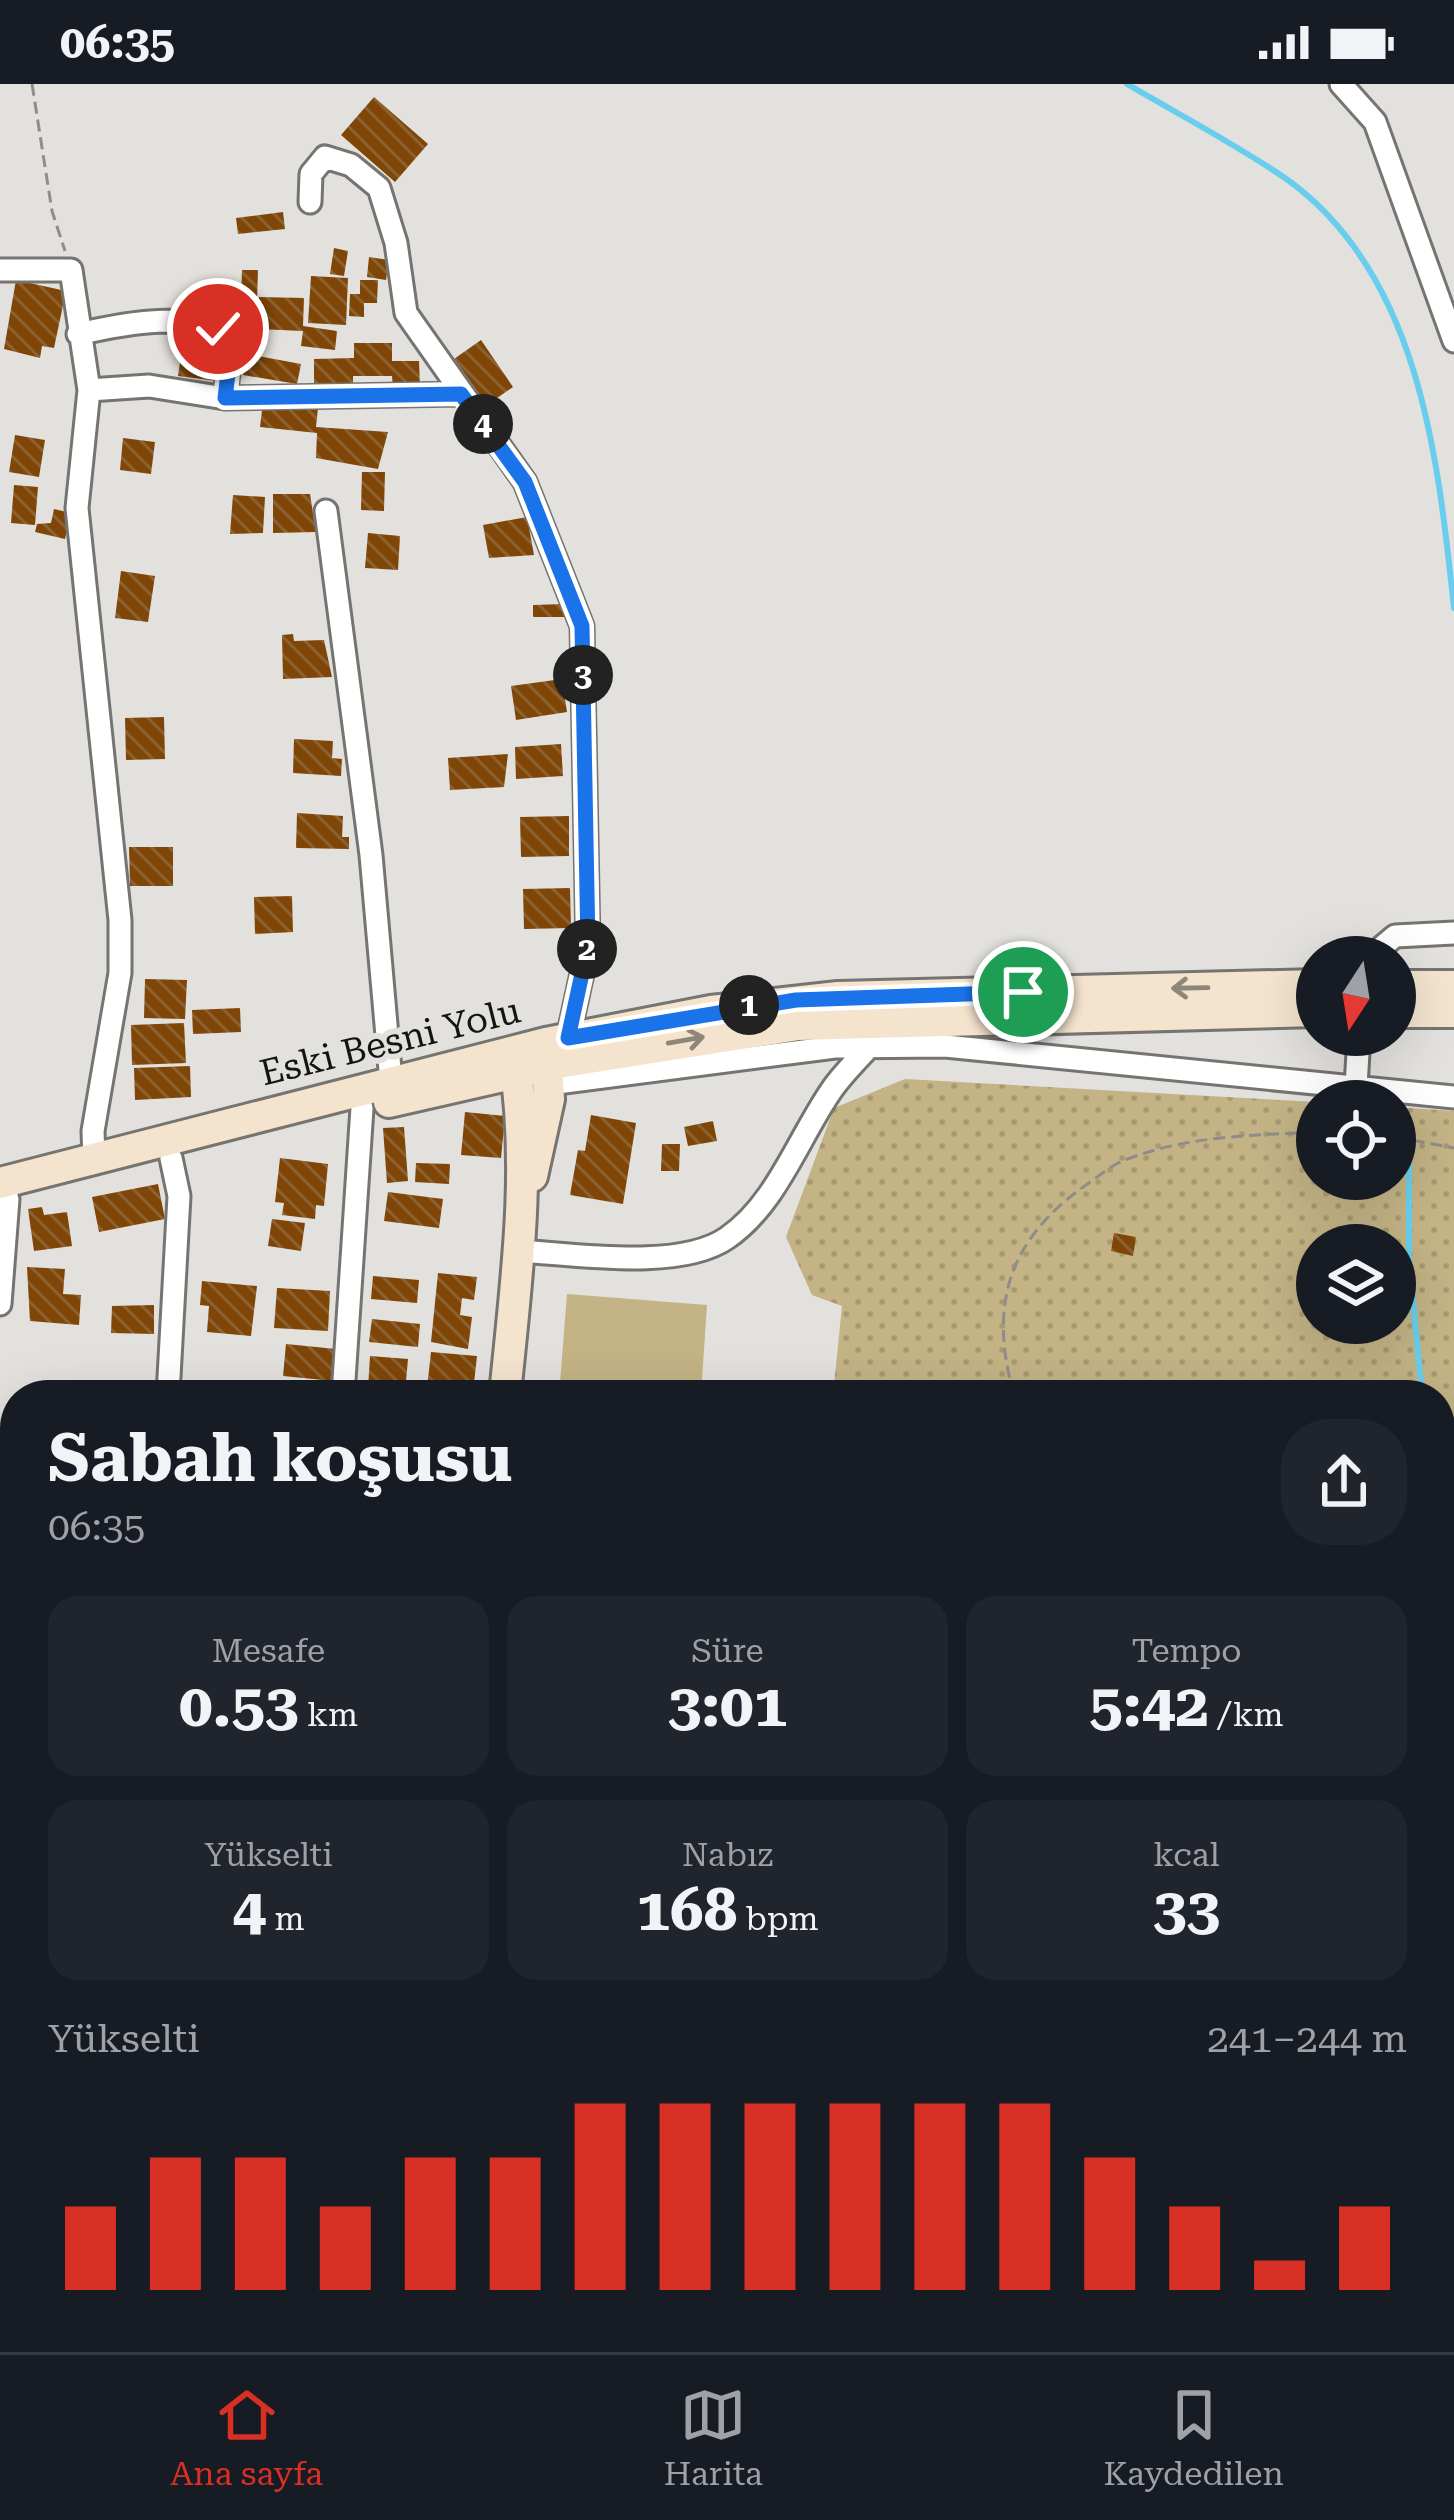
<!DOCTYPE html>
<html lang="tr">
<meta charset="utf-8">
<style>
:root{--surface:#171b24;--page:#20242c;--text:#f1f3f6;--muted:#9ea1a6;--line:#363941;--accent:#d93025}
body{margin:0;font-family:"Roboto Serif",serif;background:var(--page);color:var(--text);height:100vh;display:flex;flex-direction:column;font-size:45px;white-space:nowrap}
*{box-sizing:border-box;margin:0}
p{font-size:39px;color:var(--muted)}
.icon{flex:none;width:66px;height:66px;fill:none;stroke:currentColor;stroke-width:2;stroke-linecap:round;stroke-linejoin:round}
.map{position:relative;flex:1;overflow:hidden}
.drawer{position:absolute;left:0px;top:1296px;width:1455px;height:972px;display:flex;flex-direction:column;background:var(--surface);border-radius:48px 48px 0 0;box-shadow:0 12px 48px #0002}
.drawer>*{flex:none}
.needle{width:78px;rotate:192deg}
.controls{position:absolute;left:1296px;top:852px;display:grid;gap:24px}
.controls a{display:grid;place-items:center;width:120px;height:120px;border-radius:50%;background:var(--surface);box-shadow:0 12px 48px #0002;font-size:60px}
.pin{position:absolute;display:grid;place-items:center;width:102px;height:102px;color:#fff;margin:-51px;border:6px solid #fff;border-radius:50%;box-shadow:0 3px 12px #0007}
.km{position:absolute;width:60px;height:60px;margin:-30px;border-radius:50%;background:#222;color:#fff;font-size:33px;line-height:60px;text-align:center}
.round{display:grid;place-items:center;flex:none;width:126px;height:126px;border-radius:48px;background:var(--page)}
.head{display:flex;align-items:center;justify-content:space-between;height:204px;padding:0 48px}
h1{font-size:66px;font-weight:700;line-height:90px}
.stats{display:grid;grid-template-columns:repeat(3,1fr);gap:18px;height:204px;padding:12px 48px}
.stats div{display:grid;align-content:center;border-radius:30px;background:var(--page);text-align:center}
.stats b{font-size:60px;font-weight:700}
.stats small{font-size:33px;font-weight:400}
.stats p{font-size:33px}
.chart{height:336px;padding:24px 48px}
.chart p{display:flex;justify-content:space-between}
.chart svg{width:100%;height:216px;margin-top:12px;stroke:var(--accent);stroke-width:6}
.status{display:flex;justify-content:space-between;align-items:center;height:84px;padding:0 60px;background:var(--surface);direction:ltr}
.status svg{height:33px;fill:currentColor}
.dock{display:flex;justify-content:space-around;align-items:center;height:168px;border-top:3px solid var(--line);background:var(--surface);font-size:33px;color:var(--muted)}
.dock a{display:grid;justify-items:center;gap:6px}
.dock .current{color:var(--accent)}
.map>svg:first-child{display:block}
.grass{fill:url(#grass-dots);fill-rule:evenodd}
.garden{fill:#c3b385}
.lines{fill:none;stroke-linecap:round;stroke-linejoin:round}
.stream{stroke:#69ceed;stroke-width:6}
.building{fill:url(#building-back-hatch)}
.street-casing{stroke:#757470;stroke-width:27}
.secondary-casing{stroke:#757470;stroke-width:36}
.path{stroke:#8f8d8b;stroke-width:3;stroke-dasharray:12 6;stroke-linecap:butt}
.street{stroke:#fff;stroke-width:21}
.secondary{stroke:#f4e4ce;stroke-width:30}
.oneway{stroke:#8f867a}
.route-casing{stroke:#fff;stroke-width:24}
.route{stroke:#1a73e8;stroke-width:15}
.labels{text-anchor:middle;stroke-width:12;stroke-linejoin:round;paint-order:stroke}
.street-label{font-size:36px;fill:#141413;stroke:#e3e1dd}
</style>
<div class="status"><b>06:35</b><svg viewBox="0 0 49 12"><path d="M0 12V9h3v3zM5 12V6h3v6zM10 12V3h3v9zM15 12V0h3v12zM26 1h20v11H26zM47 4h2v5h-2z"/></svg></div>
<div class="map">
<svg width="1454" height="2268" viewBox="0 0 1454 2268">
<defs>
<pattern id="grass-dots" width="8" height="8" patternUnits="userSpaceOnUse" patternTransform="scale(3)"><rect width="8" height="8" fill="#c3b385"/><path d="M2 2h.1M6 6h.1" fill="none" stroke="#a79972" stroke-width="1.8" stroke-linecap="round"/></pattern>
<pattern id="building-back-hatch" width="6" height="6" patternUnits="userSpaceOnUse" patternTransform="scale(3)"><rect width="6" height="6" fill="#7f4607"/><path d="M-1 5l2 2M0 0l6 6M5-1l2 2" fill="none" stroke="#8d6233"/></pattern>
</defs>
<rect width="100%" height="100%" fill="#e3e1dd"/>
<path class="grass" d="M905,995L1317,1018V1095H1395V1023L1454,1027V2268H1114L1110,2253H1440V1311H833L842,1222L812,1211L786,1153L834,1024ZM1317,1161H1395V1239H1317Z
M464,2253H1072L1076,2268H463Z"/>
<path class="garden" d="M567,1210L707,1221L701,1311H559Z"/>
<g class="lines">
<path class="stream" d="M1127,0C1180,31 1235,60 1285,94C1420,189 1438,375 1454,524
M1409,1064V1175L1422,1311
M1440,2087L1454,2133"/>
</g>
<path class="building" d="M374,13L428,60L395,98L341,51Z
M283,128L285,145L238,150L236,134Z
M334,164L348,167L344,192L330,190Z
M369,173L389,176L386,196L367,193Z
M242,186H258L257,217L241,216Z
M311,192L348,194L346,241L308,239Z
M16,196L66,207L54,264L42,262L40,274L4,265Z
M360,196H378L377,219H364V233L349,232L350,210H360Z
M259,213L304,214L303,242L337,247L335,266L301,262L303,247L258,245Z
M481,256L513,303L487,321L454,275Z
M183,258L213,262L212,271L221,272L218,297L178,292Z
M354,259H392V277H419L420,303L393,304L392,292H353V302H314V275L354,274Z
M247,270L301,280L297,300L243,291Z
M263,318L318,324L316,343L388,348L378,385L316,374L317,349L260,343Z
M15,351L45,356L39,393L9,388Z
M123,354L155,358L151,390L120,386Z
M362,388H385L384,427L361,426Z
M14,401L38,403L35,441L11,439Z
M273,410H310L316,448L273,449Z
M233,411L265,413L263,449L230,450Z
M54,425L71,429L65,455L35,448L37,440L51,439Z
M527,433L534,471L489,474L483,441Z
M368,449L400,452L398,486L365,484Z
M121,487L155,492L148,538L115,534Z
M564,520V533H533V521Z
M293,550L294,557L324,556L332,593L283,595L282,551Z
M562,595L567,628L516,636L511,602Z
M164,633L165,675L126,676L125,634Z
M294,655L333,657L332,674L342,675L341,692L293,689Z
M561,660L563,692L516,695L515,663Z
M508,670L504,703L450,706L448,674Z
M297,729L343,732L342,753H349V765L296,764Z
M569,732V772L521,773L520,733Z
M129,763H173V802H130Z
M570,804L571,844L524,845L523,805Z
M292,812L293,848L255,850L254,813Z
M145,895L187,896L185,935L144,934Z
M240,924L241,948L193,950L192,926Z
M184,939L186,979L132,981L131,941Z
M190,982L191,1013L135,1016L134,984Z
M465,1028L505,1032L501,1074L461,1071Z
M591,1031L636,1039L623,1120L570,1111L578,1066L585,1067Z
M713,1037L717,1057L688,1062L684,1043Z
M404,1043L408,1097L387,1099L383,1044Z
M662,1060H680L679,1087H661Z
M280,1074L328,1080L324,1122L316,1121L315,1135L282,1131L284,1119L275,1118Z
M416,1079L450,1080L449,1100L415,1098Z
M158,1100L165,1135L99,1148L92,1113Z
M388,1108L443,1115L439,1144L384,1137Z
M42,1123L44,1131L67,1128L72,1162L34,1167L28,1125Z
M272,1135L305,1139L301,1167L268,1162Z
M1114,1149L1136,1153L1133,1172L1111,1167Z
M27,1183L65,1185L63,1210L81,1211L79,1241L30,1237Z
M438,1189L477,1193L474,1216L462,1214L460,1231L472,1233L468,1265L431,1258Z
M373,1192L419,1196L417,1219L371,1215Z
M202,1197L257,1202L251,1252L207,1248L209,1222L200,1221Z
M277,1204L330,1207L328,1247L274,1244Z
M154,1221V1250L111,1249L112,1222Z
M372,1235L420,1240L418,1263L369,1258Z
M286,1260L336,1265L333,1297L283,1292Z
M431,1268L477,1272L473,1308L427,1304Z
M370,1272L408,1275L405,1308L368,1305Z
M0,1689L6,1690L4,1709L7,1693L15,1694V1744L0,1740Z
M0,1779L15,1780V1837L11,1830H0Z
M3,1850L15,1851V1898L0,1896Z"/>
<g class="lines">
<g class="street-casing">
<path id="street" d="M1341,0L1375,38L1454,257
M310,118L311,90L325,73L351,81L379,104L396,159L406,229L525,398L582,542L588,862L568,954
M0,186H71L89,306L77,424L120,836V889L93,1047L94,1074
M78,250C122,240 196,224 232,257L225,314
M89,306L149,302L225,314L461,310
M326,427L371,771L391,997
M1370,873L1395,852L1454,849
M549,1000L835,963L945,962L1454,1013
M1356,1003L1359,951
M519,1167C575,1170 679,1187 727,1154C777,1120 799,1052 833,1004C843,990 857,976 869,963
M0,1220L8,1115
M168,1311L179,1112L171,1074
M343,1311L362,1024
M0,1608L15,1609
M0,1773L15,1774
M0,1930L15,1931
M0,2088L15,2089
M101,2268L177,2257L344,2253"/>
</g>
<g class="secondary-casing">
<path id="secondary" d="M1395,902H1454
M1395,928H1454
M389,1018L564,978L798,941L1317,927
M532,1092L549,1015L546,962
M0,1099L546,959L711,927L838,913L1317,901
M505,1311C516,1198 532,1085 514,973
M426,2268L428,2253"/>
</g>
<path class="path" d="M32,0L52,127L65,167
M1395,1053L1454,1064
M1014,1311C988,1220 1009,1155 1086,1101C1098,1093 1111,1081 1125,1076C1186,1052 1252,1051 1317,1048
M1238,2268L1239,2253"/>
<use href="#street" class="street"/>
<use href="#secondary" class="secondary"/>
</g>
<defs><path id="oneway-shaft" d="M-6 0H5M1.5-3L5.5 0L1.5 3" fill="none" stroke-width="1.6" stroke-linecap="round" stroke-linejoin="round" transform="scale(3)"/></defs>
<g class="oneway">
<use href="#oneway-shaft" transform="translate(1190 904) rotate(179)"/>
<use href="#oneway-shaft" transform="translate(686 956) rotate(-10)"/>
</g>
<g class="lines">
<g class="route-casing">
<path id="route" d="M218,245L232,257L225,314L461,310L525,398L582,542L588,862L568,954L796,916L1023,908"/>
</g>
<use href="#route" class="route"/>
</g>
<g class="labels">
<g class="street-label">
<text transform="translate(390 957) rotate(-14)" y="13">Eski Besni Yolu</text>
</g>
</g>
</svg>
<div class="controls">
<a><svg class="needle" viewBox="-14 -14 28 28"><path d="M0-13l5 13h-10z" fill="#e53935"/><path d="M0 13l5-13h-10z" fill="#9ea1a6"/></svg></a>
<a><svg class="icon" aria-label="locate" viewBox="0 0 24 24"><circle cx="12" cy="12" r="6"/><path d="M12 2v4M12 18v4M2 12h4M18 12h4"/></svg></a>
<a><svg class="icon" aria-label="layers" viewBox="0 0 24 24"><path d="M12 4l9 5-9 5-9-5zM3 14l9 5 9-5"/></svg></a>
</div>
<div class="pin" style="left:1023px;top:908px;background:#1e9e55"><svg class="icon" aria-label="arrive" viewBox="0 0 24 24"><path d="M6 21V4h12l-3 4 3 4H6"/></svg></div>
<div class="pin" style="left:218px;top:245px;background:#d93025"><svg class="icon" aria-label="check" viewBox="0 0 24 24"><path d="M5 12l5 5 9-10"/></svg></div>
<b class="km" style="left:749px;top:921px">1</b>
<b class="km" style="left:587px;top:865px">2</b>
<b class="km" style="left:583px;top:591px">3</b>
<b class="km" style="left:483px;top:340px">4</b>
<section class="drawer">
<div class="head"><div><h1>Sabah koşusu</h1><p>06:35</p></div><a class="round"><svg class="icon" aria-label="share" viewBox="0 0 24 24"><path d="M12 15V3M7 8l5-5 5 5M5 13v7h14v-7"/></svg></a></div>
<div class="stats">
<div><p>Mesafe</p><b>0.53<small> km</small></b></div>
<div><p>Süre</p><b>3:01</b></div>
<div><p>Tempo</p><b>5:42<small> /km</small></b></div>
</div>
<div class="stats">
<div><p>Yükselti</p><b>4<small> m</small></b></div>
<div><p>Nabız</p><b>168<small> bpm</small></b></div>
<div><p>kcal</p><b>33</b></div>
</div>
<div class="chart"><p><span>Yükselti</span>241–244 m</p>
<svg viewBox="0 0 160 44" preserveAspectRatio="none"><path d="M5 44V27M15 44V17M25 44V17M35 44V27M45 44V17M55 44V17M65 44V6M75 44V6M85 44V6M95 44V6M105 44V6M115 44V6M125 44V17M135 44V27M145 44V38M155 44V27"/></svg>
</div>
</section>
</div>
<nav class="dock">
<a class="current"><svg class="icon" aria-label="home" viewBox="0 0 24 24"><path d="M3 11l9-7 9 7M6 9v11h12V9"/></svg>Ana sayfa</a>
<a><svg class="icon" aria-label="map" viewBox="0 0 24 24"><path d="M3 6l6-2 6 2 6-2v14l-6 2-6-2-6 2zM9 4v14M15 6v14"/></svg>Harita</a>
<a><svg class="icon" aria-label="saved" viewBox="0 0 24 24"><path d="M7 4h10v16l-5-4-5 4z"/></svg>Kaydedilen</a>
</nav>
